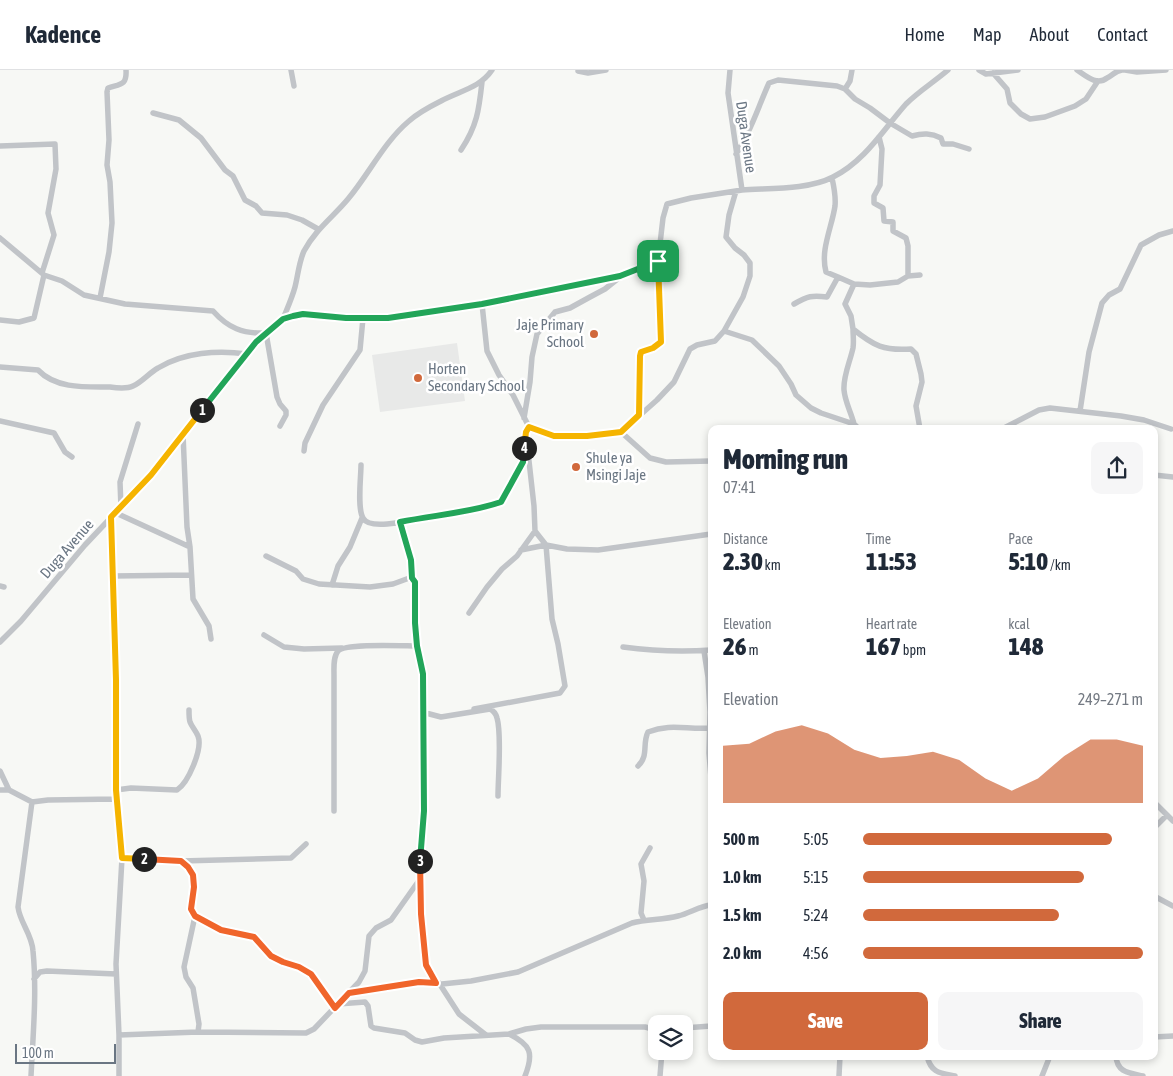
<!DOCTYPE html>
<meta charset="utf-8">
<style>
:root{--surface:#fff;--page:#f6f6f7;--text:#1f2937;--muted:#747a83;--line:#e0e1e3;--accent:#d1693c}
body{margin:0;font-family:"Asap Condensed",sans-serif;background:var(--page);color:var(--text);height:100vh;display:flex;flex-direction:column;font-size:19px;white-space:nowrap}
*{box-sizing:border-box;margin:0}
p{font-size:16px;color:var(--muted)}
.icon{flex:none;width:28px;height:28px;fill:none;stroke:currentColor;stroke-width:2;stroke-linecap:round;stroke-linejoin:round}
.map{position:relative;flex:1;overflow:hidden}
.drawer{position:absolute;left:708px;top:355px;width:450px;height:635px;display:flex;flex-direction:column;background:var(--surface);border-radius:10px;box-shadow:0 2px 8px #0003}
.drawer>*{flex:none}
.fabs{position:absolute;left:648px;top:945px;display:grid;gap:10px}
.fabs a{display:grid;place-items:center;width:45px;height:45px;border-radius:10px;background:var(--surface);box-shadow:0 2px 8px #0003;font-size:25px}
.scale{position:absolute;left:15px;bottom:12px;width:101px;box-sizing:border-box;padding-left:5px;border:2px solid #6a7683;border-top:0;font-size:14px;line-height:18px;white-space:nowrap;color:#6a7683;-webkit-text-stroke:4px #fff;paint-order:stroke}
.pin{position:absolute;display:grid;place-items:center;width:42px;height:42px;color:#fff;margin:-21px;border-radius:10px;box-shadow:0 2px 8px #0006}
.km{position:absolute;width:25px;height:25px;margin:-12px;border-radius:50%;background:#222;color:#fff;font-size:14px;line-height:25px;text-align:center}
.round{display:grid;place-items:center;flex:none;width:52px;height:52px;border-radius:10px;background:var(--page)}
.head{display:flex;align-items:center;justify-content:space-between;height:85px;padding:0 15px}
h1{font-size:28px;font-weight:800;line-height:38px}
.figures{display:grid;grid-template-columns:repeat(3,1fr);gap:8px;height:85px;padding:5px 15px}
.figures div{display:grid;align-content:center}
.figures b{font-size:25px;font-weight:800}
.figures small{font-size:14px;font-weight:400}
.figures p{font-size:14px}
.chart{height:140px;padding:10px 15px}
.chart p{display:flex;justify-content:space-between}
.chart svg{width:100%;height:90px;margin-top:5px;fill:var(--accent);opacity:.7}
.action{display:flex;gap:10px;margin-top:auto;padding:10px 15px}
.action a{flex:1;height:58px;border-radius:10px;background:var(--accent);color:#fff;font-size:20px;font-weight:800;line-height:58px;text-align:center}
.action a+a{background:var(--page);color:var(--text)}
ul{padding:0 15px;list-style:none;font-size:16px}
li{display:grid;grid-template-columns:80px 60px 1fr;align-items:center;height:38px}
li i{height:12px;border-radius:6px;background:var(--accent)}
header{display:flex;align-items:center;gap:30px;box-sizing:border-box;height:70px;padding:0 25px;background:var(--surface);border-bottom:1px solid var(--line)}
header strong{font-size:24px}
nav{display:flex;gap:28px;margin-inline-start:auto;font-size:18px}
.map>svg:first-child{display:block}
.built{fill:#e8e9e8}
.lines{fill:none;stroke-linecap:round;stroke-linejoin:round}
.street{stroke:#c1c4c8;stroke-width:5.5}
.split-1-casing{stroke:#fff;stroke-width:10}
.split-2-casing{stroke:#fff;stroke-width:10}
.split-3-casing{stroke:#fff;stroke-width:10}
.split-4-casing{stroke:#fff;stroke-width:10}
.split-5-casing{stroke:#fff;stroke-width:10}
.split-1{stroke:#22a559;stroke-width:6}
.split-2{stroke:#f5b400;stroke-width:6}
.split-3{stroke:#f0652b;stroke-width:6}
.split-4{stroke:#22a559;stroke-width:6}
.split-5{stroke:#f5b400;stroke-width:6}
.poi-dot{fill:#d1693c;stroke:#fff;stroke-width:2}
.labels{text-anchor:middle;stroke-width:5;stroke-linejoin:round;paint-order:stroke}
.street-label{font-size:15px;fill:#6a7683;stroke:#fff}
.poi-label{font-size:15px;fill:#6a7683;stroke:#fff;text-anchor:start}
</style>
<header>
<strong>Kadence</strong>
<nav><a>Home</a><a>Map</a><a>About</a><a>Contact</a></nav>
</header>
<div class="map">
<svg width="1173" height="1006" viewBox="0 0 1173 1006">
<rect width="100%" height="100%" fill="#f7f8f5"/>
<path class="built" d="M457,273L465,331L380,342L372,285Z"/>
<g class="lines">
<path class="street" d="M291,0L294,16
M979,0L986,4L1018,0
M1077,0C1086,6 1097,16 1107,8C1113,5 1115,1 1122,0
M1125,0L1137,2L1166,0
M578,1L588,3L606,0
M993,3L1007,19L1010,33L1021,44L1030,49L1045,47L1075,36L1086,29L1098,11
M845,19L850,11L852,0
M153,43L179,50L201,68L225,100L233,106L245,130L256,136L262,143L287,145L302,150L318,159
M879,67L882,79L880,115L874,126V133L883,138L884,151L893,152V161L906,168L908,176V206
M0,76L55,74L56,99L48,143L54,165L42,203
M461,80C477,56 479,40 482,12
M736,84C751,62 758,37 769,13L778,10L837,16L845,19L855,29L870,38L890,53L912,66C923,63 931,63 941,68L943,74H953L969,79
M742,120C769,118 808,120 833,107C865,91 883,60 906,34C919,21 934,12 948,0
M0,168L44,205L62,211L84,225L125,234L213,241C228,258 243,264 266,263L277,327L280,334L286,341V345L280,356
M838,207L854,214L870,215L898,212L908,206L920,205
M854,214L845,234L851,246L853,259C874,276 884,281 911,279L916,284L921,304L922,312L916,336L920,359
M100,228L109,182L112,153L110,112L107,95L109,70L107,22L108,18C120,14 127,16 126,0
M482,234L487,281L499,305L513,325L529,357L554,366H587L621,362L657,330L674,312L690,279L697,275L715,271L724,261L743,227L750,206V193L744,185L735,178L726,167L729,145L736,121
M794,234C808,226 812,225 827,227L838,207L826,202C820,180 832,157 835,136C836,126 834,117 832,108
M283,249C287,239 292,228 295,217C298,205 299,192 304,181C315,160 334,146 348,129C369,104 384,72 409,51C418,43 431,36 441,31C459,21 480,18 492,0
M0,250L19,252L34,248L44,205
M853,259C853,265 854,272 853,278C850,292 843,306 844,320C845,332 851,342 854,354
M724,261L752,270L779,296L791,314L796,325L811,338L821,343L854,354L859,359
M0,297L38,300C56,319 86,317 110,317C117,318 127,319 133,316C142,312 149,303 158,298C184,282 218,280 247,284
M1080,341L1089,282L1102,233L1109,225L1120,219L1141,175L1159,165L1173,161
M639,345V286L641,282L653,278L661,272L658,191
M524,348L530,312L532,287L537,264L555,242L570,238L590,227L605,219L620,207
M0,351L54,363L65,382L72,387
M1002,359L1039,340L1050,338L1121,346L1144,350L1171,359
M621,362L650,388L666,392L711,391
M183,364L187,457L190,477
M304,381L305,373L323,335L360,280L363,248
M361,395C361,407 357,438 363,448C371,463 420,447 433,445C457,442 479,440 501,432L523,391L526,362
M1154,405L1173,407
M121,438L120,412L138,354
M116,443L190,477L193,529L209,556L211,569
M111,447L116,611V720L122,788L116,894L119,965V1006
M401,452L411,490L412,507L415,512V553L417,576L423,604L424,741L420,795L421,843L426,895L435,913
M535,461L546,475L567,479L598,480L711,464
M266,486L296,501L303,509L319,514L370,517L393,514L412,507
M113,506L191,505
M332,515L338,496L350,477L362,448
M0,516L4,517
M469,543L487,517L502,499L517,486L535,461L534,436L527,373
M264,565L284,577L304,579L342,578
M0,572L21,551L85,475L151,405L256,272L283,249L303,244L346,248H388L482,234L620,206L658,191L663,148L667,134L691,128L742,120L728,23L730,0
M623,577C653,581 681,582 711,580
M704,581L708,607L710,642L709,683L711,708
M474,639L560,623L565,616L558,574L552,549L546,475L521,480
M422,642L441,647L490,639C494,641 496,644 497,648C502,664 498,708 498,726
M638,696C649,686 642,674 648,662C671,653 687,660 711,658
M0,701L9,720L32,732L48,730L116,729
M0,720H9
M116,720L131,718L177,720C188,713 203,679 198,666C196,661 192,657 190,652C189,649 189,644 189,640
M1154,732L1173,751
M334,741V605C334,598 333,587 338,581C345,573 404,576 417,576
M1154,758L1166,746
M122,788L181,791L188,797L193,805L194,817L191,839L195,846L221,860L254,867L271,886L283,892L299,897L311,903L335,938
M181,791L291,788L306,774
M1154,826L1173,836
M195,846L184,897L186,907L193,918L199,954L198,962
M644,850L641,843L644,811L641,794L650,778
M34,909L40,902L47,901L116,904
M439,913L459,944L486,965
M349,923L419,912L442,914L471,911L518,902L632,853C647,849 663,850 678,846C690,843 700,836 711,835
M338,934L365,932L368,936L371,956L374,958L405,963L415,970L422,972L444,968L509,964L526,959L541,957H645L649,958L656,968
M684,958L711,956
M509,964C531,975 534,983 525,1006
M119,965L198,962L306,963L314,959L359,912L365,901L369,866L376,858L391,850L420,809
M1154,967L1173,966
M927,986C931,1003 940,1003 955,1006
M1116,986C1117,1003 1130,1003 1143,1006
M31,1006C33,965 37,922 33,881C32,864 20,853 18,837L32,732
M660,1006L662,981
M839,1006L840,986
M1042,1006L1050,986"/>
</g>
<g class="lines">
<g class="split-1-casing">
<path id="split-1" d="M202,340L256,272L283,249L293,246L303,244L346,248H388L482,234L620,206L658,191"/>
</g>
<g class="split-2-casing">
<path id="split-2" d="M144,789L122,788L116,720V610L111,447L151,405L202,340"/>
</g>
<g class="split-3-casing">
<path id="split-3" d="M144,789L181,791L188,797L193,805L194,817L191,839L195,846L221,860L254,867L271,886L283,892L299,897L311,904L335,938L349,923L419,912L436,913L426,895L421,844L420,791"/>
</g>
<g class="split-4-casing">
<path id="split-4" d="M420,791L424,741L423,604L417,576L415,553V512L412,508L411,490L400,452C434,445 469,443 501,432L523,392L524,378"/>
</g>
<g class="split-5-casing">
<path id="split-5" d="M524,378L526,362L529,357L554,366H587L621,362L639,345L640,286L641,282L653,278L661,272L658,191"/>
</g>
<use href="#split-1" class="split-1"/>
<use href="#split-2" class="split-2"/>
<use href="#split-3" class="split-3"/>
<use href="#split-4" class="split-4"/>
<use href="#split-5" class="split-5"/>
</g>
<g class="poi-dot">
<circle cx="594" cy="264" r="5"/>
<circle cx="418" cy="308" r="5"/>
<circle cx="576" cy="397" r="5"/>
</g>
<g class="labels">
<g class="street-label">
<text transform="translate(746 67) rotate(82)" y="5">Duga Avenue</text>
<text transform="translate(67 479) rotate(-49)" y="5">Duga Avenue</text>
</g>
<g class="poi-label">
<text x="584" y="260" text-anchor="end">Jaje Primary<tspan x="584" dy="17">School</tspan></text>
<text x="428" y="304">Horten<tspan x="428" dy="17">Secondary School</tspan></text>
<text x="586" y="393">Shule ya<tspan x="586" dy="17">Msingi Jaje</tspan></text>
</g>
</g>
</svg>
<div class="fabs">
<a><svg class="icon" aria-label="layers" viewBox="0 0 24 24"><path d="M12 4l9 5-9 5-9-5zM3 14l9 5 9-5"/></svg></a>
</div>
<div class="scale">100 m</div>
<div class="pin" style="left:658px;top:191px;background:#1e9e55"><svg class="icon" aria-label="arrive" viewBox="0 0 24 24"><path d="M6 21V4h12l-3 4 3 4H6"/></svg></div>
<b class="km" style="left:202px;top:340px">1</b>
<b class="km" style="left:144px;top:789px">2</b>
<b class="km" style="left:420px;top:791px">3</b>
<b class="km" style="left:524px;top:378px">4</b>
<section class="drawer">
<div class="head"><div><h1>Morning run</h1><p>07:41</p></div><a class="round"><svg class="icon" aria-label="share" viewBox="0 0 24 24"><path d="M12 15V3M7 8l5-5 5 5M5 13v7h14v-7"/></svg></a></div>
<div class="figures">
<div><p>Distance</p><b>2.30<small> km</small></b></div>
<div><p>Time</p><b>11:53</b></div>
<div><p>Pace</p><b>5:10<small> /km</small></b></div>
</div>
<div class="figures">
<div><p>Elevation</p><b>26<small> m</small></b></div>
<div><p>Heart rate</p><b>167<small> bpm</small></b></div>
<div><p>kcal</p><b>148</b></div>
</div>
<div class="chart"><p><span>Elevation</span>249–271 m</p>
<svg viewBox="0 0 160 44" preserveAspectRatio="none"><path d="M0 44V16L10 15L20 9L30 6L40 10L50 18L60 22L70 21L80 19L90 23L100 32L110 38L120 32L130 21L140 13L150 13L160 16V44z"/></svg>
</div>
<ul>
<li><b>500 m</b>5:05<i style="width:89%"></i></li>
<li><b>1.0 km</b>5:15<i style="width:79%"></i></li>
<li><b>1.5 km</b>5:24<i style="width:70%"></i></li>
<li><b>2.0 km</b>4:56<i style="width:100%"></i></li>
</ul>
<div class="action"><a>Save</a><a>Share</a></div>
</section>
</div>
